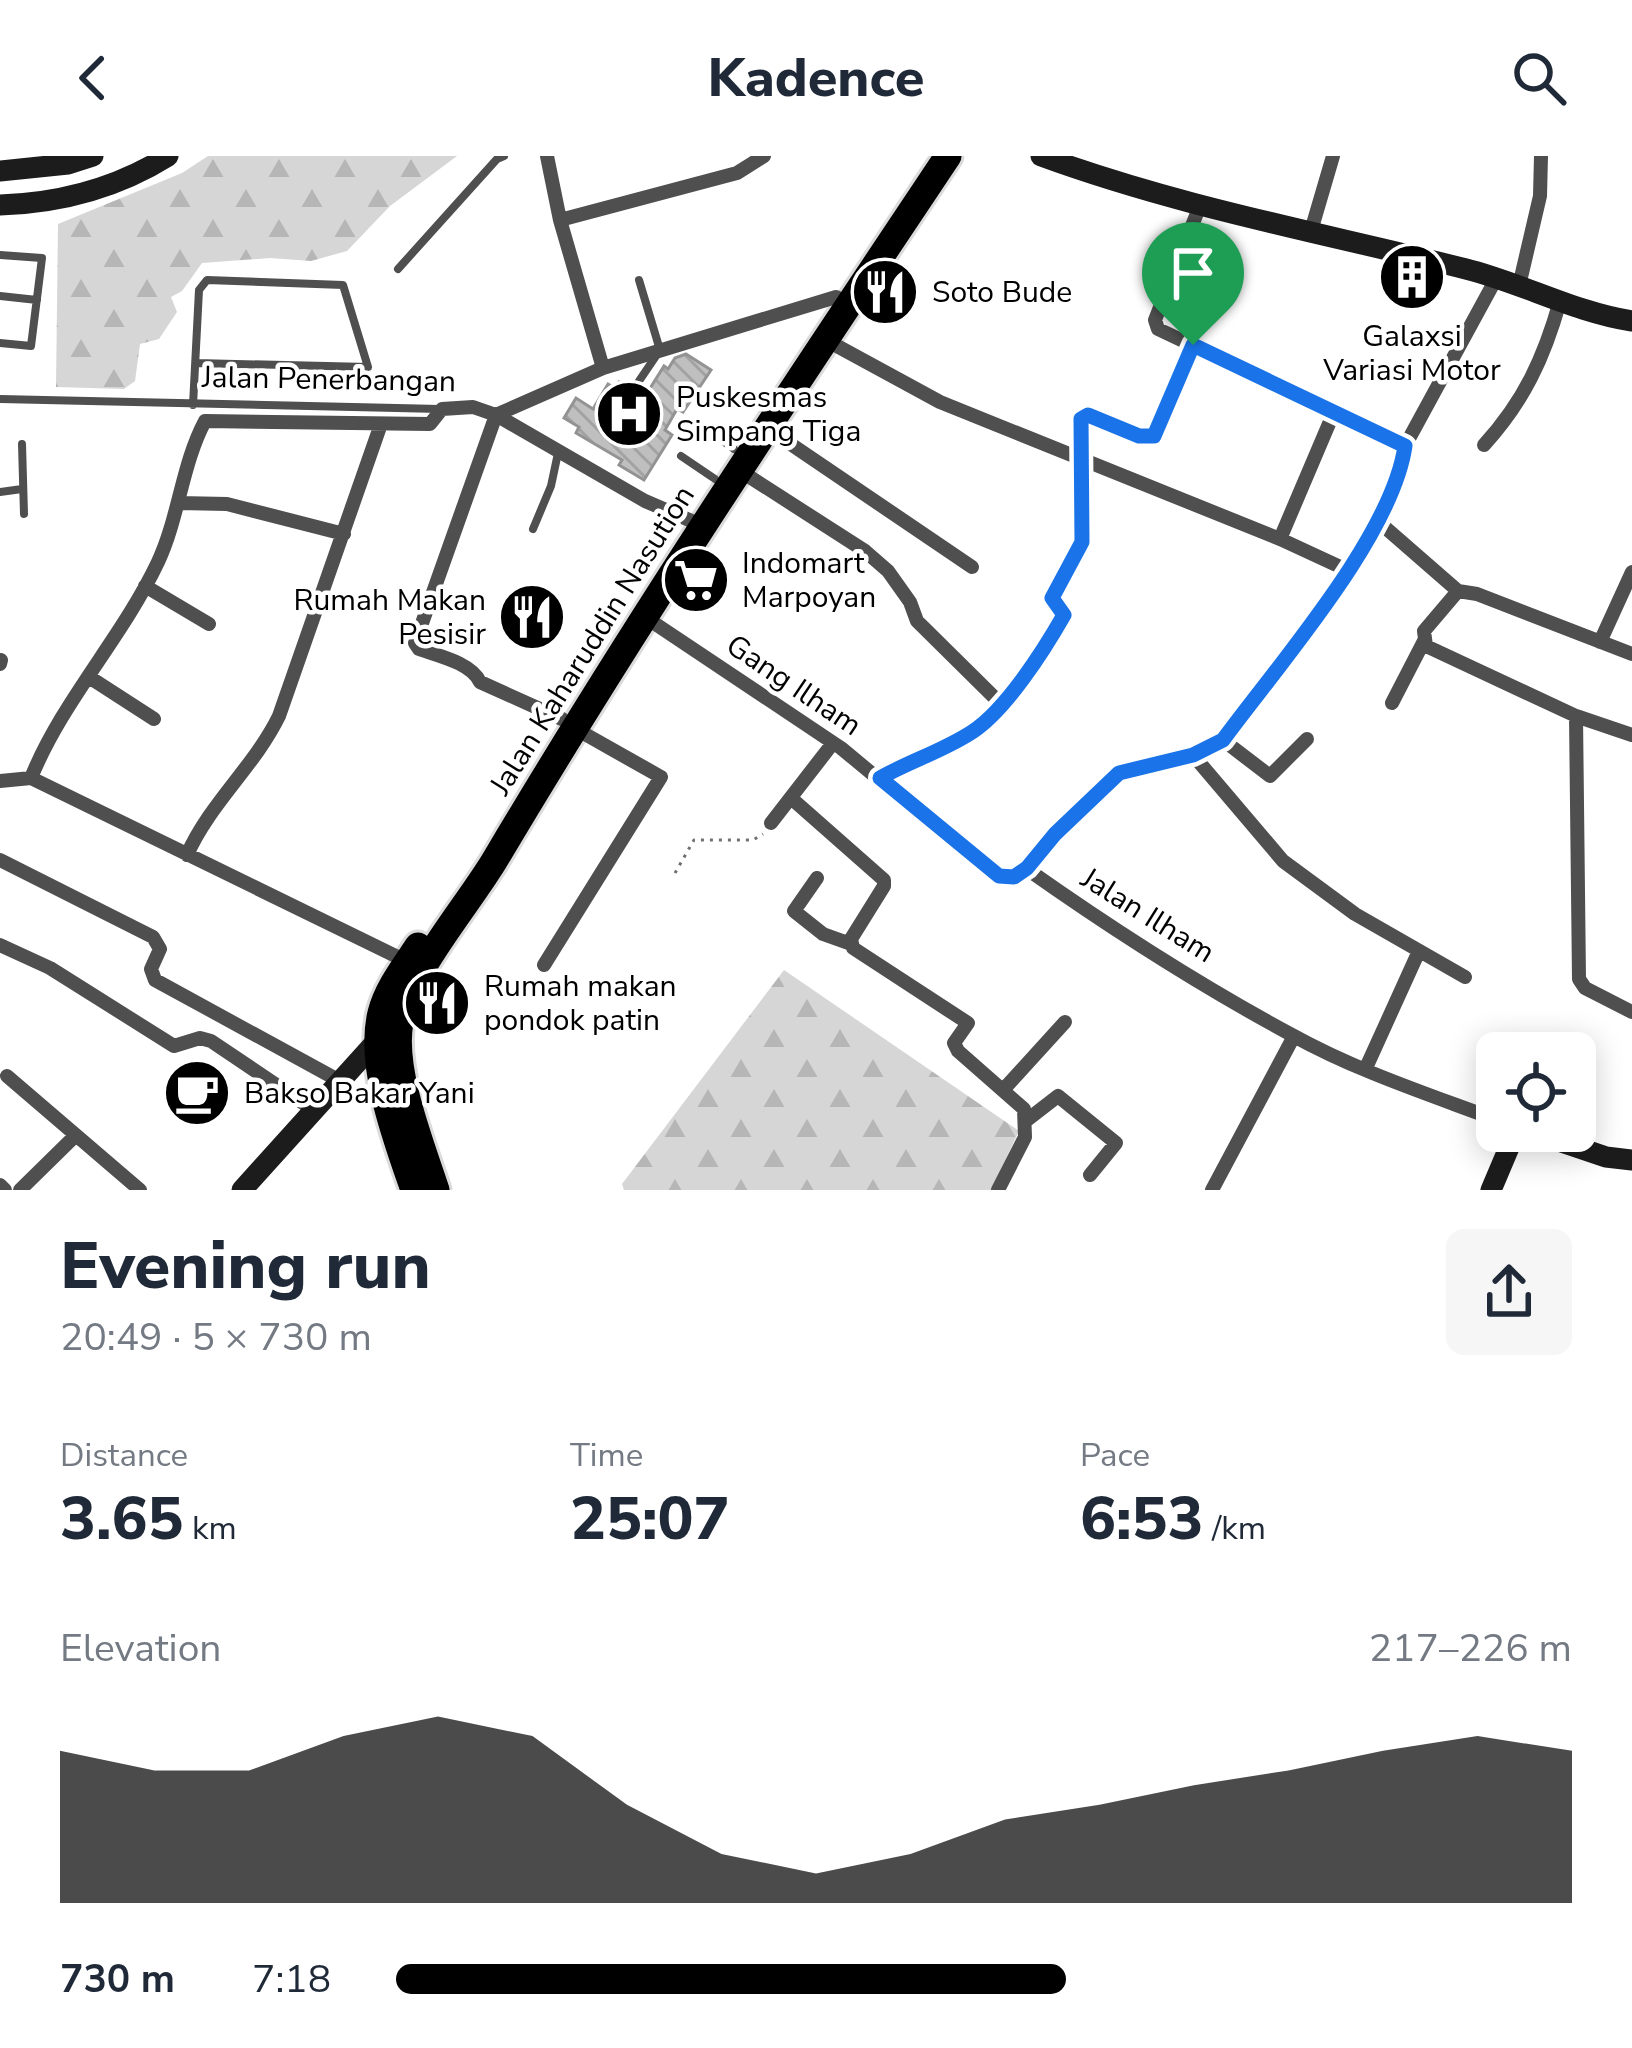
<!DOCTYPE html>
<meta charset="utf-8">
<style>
:root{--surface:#fff;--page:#f6f6f7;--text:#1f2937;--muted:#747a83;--accent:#000}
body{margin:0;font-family:"Nunito Sans",sans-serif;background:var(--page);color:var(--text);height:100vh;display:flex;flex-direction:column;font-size:45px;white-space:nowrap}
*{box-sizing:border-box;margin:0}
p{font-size:39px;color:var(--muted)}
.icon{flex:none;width:66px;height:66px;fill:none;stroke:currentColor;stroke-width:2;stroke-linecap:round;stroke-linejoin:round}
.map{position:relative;height:1034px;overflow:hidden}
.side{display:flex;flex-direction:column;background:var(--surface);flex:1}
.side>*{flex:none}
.controls{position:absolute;left:1476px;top:876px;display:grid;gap:24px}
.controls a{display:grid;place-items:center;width:120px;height:120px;border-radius:18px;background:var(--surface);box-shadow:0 6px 30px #0003;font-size:60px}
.pin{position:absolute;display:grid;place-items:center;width:102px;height:102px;color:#fff;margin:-123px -51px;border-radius:50% 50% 50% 0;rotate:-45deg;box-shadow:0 0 12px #0007}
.pin .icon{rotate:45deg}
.round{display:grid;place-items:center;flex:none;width:126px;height:126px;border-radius:18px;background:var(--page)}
.headline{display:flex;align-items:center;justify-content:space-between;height:204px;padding:0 60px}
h1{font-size:66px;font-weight:800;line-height:90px}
.metrics{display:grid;grid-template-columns:repeat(3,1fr);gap:18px;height:204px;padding:12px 60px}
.metrics div{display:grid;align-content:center}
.metrics b{font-size:60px;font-weight:800}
.metrics small{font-size:33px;font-weight:400}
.metrics p{font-size:33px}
.chart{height:336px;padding:24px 60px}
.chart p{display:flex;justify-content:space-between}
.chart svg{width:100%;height:216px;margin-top:12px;fill:var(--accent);opacity:.7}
ul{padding:0 60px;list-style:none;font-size:39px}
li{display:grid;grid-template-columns:192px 144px 1fr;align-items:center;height:90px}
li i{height:30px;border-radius:15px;background:var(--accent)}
header{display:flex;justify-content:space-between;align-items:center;height:156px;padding:0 60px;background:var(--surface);font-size:54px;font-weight:800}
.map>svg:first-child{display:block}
.forest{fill:url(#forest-firs)}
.building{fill:url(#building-back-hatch);stroke:#939393;stroke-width:3}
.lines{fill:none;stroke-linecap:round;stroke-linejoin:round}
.highway-casing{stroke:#dbdbdb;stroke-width:33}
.path{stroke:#717171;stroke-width:3;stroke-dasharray:3 6;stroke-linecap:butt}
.lane{stroke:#4f4f4f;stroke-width:8}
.street{stroke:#4f4f4f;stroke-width:14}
.secondary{stroke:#1c1c1c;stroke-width:21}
.highway{stroke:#000;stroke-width:27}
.route-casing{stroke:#fff;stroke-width:24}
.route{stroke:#1a73e8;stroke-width:15}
.labels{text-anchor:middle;stroke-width:9;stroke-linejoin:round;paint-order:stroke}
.poi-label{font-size:30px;fill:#000;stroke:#fff;text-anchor:start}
.street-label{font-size:30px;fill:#000;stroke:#fff}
</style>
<header><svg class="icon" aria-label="back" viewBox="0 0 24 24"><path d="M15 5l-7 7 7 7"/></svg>Kadence<svg class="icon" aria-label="search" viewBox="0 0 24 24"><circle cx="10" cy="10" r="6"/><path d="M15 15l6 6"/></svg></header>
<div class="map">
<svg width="1632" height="1034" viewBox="0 0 1632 1034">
<defs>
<pattern id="forest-firs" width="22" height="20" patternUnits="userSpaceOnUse" patternTransform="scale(3)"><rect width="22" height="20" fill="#d6d6d6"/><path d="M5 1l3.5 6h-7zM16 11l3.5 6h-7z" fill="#b6b6b6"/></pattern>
<pattern id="building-back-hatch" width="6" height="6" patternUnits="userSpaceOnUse" patternTransform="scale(3)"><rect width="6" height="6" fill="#bfbfbf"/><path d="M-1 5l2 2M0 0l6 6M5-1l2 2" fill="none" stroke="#a2a2a2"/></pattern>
</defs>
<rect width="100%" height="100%" fill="#fff"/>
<path class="forest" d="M208,0H457L390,50L347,95L311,105L270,102L202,107L182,135L171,141L177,156L159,183L140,188L135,225L124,233L56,231L58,68L182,17Z
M784,814L1019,975L991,1034H624L622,1028Z"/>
<path class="building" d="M686,198L711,214L683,256L677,253L665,274L672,279L644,324L619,309L622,304L576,277L579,271L564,262L576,242L593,253L608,228L615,232L619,226L644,242L664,210L668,213L675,202Z"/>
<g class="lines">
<g class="highway-casing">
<path id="highway" d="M414,1034C397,985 368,909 381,857C387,833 404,811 418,790
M436,1034C421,988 391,914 400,866C409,816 469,748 496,702C638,463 793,232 948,0"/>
</g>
<path class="path" d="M675,717L694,684H753L763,678"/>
<path class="lane" d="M0,99L42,102L31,190L0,187
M398,113L497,3L504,0
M0,140L37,144
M637,228L660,194L639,124
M0,243L440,253
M193,249L199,134L207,124L343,129L368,211L196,207
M701,269L734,293
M22,288L24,358
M681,300L715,323
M0,336L22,333
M533,373L551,330L558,297"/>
<path class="street" d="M547,0L560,64L603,212
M1199,52L1155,164L1158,173L1405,290
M560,64L737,17L764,0
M1311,75L1333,0
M1519,130L1540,40L1541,0
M826,184L940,246L1280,383L1347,414
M767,272L972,411
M1484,289C1524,245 1544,202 1560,145
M739,314L865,395L888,415L910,446L917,465L1001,548
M179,347L227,348L344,378
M1380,367L1458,435L1477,438L1632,498
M1280,383L1334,256
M145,430L209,468
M1458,435L1424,475L1426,490L1576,560L1632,579
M645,461L841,592L986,712C994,717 1002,723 1012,721C1033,716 1088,635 1117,618C1148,600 1188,603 1223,584C1278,509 1392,379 1405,290L1497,121
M1600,486L1632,416
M0,508L1,504
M89,521L154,563
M1392,547L1424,485
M1576,560L1579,823L1585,832L1632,856
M562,563L480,526C471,507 439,500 419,493L415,487L496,259L603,212L836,141L848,147
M1223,584L1270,620L1307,583
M1193,599L1283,705L1355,758L1465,821
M31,622C62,545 122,482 158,406C179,361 182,308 205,265L430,268L442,253L473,251L496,259L645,345L701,369
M880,622C902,609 926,602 948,591C998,564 1036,507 1064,459L1051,442L1082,386L1078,318L1082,260C1106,260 1129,285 1153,280L1193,189
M0,625L31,622L408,806
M791,642L884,724V730L851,783L853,792L968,867L954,887L958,895L1024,953L1025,981L998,1034
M771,667L833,587
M187,699C210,647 254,611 279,560L381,268
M0,704L153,781L160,793L151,813L155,824L338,924
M1027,713C1112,773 1201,830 1292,879C1357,915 1428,938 1497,964
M817,722L794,755L823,778L851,788
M0,789L50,812L174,890L200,882L211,885L315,955
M544,809L661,621L576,573
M1365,914L1419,795
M7,920L140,1034
M1004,933L1065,866
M1027,964L1058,940L1116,987L1090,1019
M0,1029L5,1034
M20,1034L75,980
M1212,1034L1294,880"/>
<path class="secondary" d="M1041,0C1180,51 1323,77 1466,113C1522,127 1574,156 1632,165
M0,15L68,8L93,0
M0,49C60,47 117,32 168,0
M1529,975L1606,1001L1632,1004
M242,1034L382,879
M1491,1034L1516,975"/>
<use href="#highway" class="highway"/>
</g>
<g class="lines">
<g class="route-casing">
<path id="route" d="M1193,189L1405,290C1392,380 1278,509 1223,584L1193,599L1119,617L1055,678L1027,712L1014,721L999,720L880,622C910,605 943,595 972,576C1006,554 1044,494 1064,459L1052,442L1082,386L1081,263L1088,259L1139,280H1154Z"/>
</g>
<use href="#route" class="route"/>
</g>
<defs>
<g id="building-disc" transform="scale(3.45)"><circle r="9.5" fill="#000" stroke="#fff"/><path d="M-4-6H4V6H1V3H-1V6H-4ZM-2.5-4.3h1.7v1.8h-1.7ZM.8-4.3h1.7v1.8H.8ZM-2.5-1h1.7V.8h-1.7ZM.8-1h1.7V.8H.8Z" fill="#fff"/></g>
<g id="restaurant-disc" transform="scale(3.45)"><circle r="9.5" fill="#000" stroke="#fff"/><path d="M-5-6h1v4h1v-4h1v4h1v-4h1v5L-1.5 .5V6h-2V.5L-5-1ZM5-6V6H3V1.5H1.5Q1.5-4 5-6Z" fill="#fff"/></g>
<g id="hospital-disc" transform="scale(3.45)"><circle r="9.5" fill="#000" stroke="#fff"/><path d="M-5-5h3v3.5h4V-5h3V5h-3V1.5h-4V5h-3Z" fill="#fff"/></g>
<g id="supermarket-disc" transform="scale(3.45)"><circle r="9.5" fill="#000" stroke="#fff"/><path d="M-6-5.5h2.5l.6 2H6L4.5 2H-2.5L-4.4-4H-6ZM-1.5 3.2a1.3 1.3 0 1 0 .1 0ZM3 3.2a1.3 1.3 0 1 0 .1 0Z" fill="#fff"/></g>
<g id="cafe-disc" transform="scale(3.45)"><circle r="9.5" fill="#000" stroke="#fff"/><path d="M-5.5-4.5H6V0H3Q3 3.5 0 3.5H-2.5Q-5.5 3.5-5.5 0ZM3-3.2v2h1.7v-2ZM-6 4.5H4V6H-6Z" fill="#fff"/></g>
</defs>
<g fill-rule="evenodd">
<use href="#building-disc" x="1412" y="121"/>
<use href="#restaurant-disc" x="885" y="136"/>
<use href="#hospital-disc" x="629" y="258"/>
<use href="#supermarket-disc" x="696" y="424"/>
<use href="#restaurant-disc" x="532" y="461"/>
<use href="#restaurant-disc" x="437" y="847"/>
<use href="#cafe-disc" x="197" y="937"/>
</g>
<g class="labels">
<g class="poi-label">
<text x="932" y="146">Soto Bude</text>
<text x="1412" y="190" text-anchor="middle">Galaxsi<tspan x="1412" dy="34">Variasi Motor</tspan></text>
<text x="676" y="251">Puskesmas<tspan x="676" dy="34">Simpang Tiga</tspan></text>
<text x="742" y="417">Indomart<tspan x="742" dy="34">Marpoyan</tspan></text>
<text x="486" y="454" text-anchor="end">Rumah Makan<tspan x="486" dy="34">Pesisir</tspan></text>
<text x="484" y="840">Rumah makan<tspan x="484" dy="34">pondok patin</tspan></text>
<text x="244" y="947">Bakso Bakar Yani</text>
</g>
<g class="street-label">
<text transform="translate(329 223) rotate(1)" y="10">Jalan Penerbangan</text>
<text transform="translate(592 484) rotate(-58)" y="10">Jalan Kaharuddin Nasution</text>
<text transform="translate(794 529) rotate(34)" y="10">Gang Ilham</text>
<text transform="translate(1148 759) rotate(32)" y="10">Jalan Ilham</text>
</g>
</g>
</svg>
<div class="controls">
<a><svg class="icon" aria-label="locate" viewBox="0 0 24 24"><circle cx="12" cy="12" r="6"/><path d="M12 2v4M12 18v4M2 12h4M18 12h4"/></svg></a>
</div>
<div class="pin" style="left:1193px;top:189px;background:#1e9e55"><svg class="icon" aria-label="arrive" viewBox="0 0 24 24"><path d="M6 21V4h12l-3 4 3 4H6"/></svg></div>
</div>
<section class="side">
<div class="headline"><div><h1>Evening run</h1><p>20:49 · 5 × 730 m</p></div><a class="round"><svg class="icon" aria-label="share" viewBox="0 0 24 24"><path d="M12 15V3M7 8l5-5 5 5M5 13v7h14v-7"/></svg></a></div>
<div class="metrics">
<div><p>Distance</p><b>3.65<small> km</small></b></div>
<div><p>Time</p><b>25:07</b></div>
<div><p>Pace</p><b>6:53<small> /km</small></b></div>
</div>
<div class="chart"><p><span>Elevation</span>217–226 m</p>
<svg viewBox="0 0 160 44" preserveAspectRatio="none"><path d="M0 44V13L10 17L20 17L30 10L40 6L50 10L60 24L70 34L80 38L90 34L100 27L110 24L120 20L130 17L140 13L150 10L160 13V44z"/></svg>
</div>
<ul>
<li><b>730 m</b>7:18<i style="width:57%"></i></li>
</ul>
</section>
